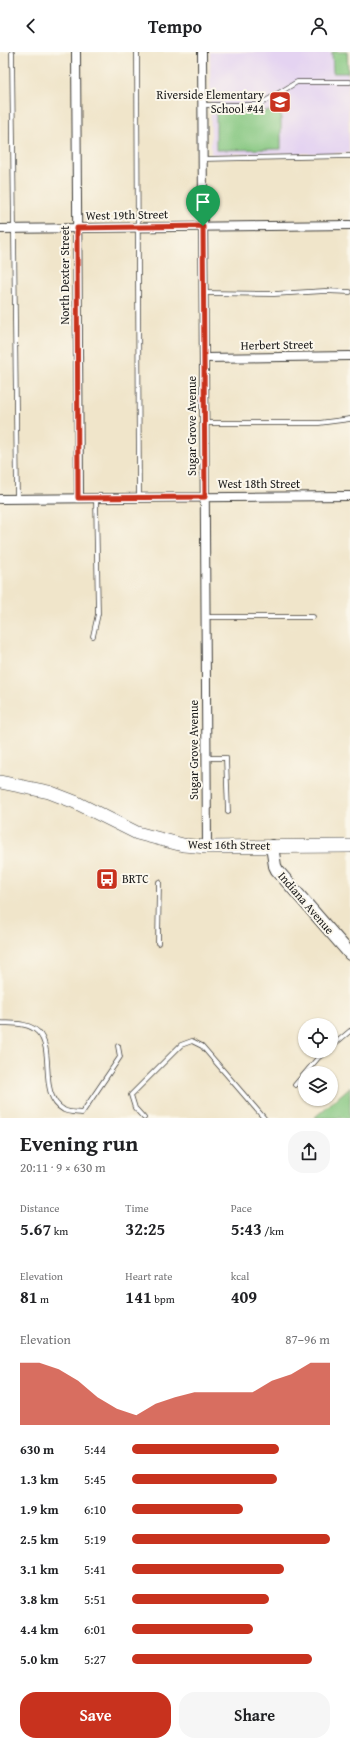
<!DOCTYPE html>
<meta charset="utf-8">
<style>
:root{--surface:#fff;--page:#f6f6f6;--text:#202124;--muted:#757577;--accent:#c8321e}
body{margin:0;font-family:"Gentium Book Plus",serif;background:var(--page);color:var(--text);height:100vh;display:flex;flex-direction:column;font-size:15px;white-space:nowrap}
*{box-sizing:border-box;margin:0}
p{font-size:13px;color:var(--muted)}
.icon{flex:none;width:22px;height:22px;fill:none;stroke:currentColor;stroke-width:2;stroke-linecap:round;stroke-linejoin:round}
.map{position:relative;height:1066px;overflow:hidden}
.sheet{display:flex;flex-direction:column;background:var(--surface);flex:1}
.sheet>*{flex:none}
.tools{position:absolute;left:298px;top:966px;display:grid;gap:8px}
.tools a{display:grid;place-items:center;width:40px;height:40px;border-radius:50%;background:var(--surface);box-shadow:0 1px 3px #0004;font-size:20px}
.pin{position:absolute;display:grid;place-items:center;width:34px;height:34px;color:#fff;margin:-41px -17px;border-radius:50% 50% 50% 0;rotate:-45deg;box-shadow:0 0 4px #0007}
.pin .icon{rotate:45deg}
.round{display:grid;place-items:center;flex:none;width:42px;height:42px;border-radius:16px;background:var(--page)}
.headline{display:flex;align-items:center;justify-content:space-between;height:68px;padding:0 20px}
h1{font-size:22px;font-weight:700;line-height:30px}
.figures{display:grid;grid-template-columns:repeat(3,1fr);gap:6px;height:68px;padding:4px 20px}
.figures div{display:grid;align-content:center}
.figures b{font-size:17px;font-weight:700}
.figures small{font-size:11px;font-weight:400}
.figures p{font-size:11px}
.chart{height:112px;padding:8px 20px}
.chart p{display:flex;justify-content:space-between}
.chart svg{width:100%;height:72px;margin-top:4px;fill:var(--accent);opacity:.7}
.action{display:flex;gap:8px;margin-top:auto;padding:8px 20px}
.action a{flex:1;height:46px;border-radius:16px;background:var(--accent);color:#fff;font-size:16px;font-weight:700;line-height:46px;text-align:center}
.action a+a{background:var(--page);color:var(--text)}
ul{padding:0 20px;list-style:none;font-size:13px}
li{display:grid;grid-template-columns:64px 48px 1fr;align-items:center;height:30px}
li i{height:10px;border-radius:5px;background:var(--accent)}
header{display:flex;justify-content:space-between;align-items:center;height:52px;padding:0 20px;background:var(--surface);font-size:18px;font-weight:700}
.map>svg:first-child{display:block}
.built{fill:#e4d3f1}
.green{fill:#84c67f;stroke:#50714e}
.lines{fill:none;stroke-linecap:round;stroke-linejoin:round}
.lane-casing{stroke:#3c3a36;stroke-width:5.5}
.street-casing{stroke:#3c3a36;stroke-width:10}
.secondary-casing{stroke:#3c3a36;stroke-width:14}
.primary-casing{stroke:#3c3a36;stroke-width:14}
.lane{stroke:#fff;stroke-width:4}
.street{stroke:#fff;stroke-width:8}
.secondary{stroke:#fff;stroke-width:12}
.primary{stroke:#fff;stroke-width:13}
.route-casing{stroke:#fff;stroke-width:8}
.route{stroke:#c8321e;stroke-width:5}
.labels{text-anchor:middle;stroke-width:4;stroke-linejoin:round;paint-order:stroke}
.poi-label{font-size:12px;fill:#1c1c1c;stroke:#fbf7ec;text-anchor:end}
.street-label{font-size:12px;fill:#1c1c1c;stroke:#fbf7ec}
</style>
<header><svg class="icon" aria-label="back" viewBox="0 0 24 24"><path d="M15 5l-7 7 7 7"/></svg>Tempo<svg class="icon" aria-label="person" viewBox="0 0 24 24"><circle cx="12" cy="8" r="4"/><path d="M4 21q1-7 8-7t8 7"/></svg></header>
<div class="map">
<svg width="350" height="1066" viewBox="0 0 350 1066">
<rect width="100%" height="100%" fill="#fbf7ec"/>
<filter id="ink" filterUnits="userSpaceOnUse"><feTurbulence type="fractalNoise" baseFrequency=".025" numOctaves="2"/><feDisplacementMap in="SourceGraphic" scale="8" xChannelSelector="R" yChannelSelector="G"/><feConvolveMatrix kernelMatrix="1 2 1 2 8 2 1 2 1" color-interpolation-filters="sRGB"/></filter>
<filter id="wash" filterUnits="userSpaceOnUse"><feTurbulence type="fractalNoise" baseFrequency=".012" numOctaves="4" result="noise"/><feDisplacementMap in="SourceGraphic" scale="16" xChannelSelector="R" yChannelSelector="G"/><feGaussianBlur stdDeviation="0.9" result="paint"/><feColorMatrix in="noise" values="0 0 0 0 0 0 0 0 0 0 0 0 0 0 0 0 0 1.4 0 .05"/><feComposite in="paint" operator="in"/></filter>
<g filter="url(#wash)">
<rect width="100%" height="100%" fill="#f0e5ca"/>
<path class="built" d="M210,0H348L349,101L211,102Z"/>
<path class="green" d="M332,0H347L348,21H333Z
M281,59V97L216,98V60Z
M350,1035V1066H314Z"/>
</g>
<g filter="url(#ink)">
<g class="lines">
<g class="lane-casing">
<path id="lane" d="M12,0L17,447
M137,0L139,445
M202,53H259L297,30H350
M203,107L350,104
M204,241L274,242L325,239L350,240
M205,371H319L350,367
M206,565H313
M93,584L98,562L96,446
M206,706H226L228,760
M158,891L159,830
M0,971C12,972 28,970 38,980C56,998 37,1043 64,1058C69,1061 77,1060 82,1061L120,1005L118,994
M331,995L350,979
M295,1033L318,1006L326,999
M144,1066L135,1056L131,1043L181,993L192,989L202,994L264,1066"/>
</g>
<g class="street-casing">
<path id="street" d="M76,0L79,446
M202,0L207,795
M0,177L350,173
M204,306L350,304
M0,447L350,444"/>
</g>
<g class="secondary-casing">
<path id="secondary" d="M272,794L275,814L277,818L350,902"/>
</g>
<g class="primary-casing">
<path id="primary" d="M0,730L49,740L75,750L137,781L183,793L207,795L350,794"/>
</g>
<use href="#lane" class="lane"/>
<use href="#street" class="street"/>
<use href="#secondary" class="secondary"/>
<use href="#primary" class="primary"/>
</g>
</g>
<g class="lines" filter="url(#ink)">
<g class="route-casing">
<path id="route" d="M203,174L205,445L78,446L77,176Z"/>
</g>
<use href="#route" class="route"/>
</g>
<defs>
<g id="school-square" transform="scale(1.15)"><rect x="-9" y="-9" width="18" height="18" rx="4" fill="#c8321e" stroke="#fbf7ec"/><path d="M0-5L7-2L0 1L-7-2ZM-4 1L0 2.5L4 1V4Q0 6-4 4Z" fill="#fff"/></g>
<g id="bus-square" transform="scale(1.15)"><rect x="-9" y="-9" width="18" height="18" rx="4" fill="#c8321e" stroke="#fbf7ec"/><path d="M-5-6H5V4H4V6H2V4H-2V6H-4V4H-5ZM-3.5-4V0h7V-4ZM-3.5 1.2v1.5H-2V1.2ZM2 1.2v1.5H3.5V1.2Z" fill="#fff"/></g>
</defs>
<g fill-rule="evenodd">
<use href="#school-square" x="280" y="50"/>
<use href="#bus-square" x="107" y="827"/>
</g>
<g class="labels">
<g class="poi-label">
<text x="264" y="47">Riverside Elementary<tspan x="264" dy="14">School #44</tspan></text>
<text x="122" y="831" text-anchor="start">BRTC</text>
</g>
<g class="street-label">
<text transform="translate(127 163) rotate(-1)" y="4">West 19th Street</text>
<text transform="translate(65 223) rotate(-90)" y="4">North Dexter Street</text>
<text transform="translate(277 293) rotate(-1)" y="4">Herbert Street</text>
<text transform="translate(192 374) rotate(-90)" y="4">Sugar Grove Avenue</text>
<text x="259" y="436">West 18th Street</text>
<text transform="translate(194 698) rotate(-90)" y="4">Sugar Grove Avenue</text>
<text transform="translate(229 793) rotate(1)" y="4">West 16th Street</text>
<text transform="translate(306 851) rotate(49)" y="4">Indiana Avenue</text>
</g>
</g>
</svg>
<div class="tools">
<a><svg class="icon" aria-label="locate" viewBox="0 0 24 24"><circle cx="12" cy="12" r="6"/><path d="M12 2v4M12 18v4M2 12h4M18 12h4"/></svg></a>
<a><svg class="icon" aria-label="layers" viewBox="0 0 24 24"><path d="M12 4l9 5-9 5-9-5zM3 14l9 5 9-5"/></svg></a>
</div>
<div class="pin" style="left:203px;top:174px;background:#1e9e55"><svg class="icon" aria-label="arrive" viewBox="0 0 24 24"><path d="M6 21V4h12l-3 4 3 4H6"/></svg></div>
</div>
<section class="sheet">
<div class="headline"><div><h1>Evening run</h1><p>20:11 · 9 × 630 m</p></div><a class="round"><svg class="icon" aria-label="share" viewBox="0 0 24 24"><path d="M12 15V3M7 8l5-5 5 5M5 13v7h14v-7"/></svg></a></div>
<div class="figures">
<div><p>Distance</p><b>5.67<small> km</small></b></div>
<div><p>Time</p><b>32:25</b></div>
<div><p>Pace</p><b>5:43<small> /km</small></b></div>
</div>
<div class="figures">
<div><p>Elevation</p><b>81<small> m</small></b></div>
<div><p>Heart rate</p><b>141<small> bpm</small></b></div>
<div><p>kcal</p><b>409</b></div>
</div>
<div class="chart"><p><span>Elevation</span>87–96 m</p>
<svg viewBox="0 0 160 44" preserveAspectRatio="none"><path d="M0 44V6L10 6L20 10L30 17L40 27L50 34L60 38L70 31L80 27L90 24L100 24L110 24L120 24L130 17L140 13L150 6L160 6V44z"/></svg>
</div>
<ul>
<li><b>630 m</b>5:44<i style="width:74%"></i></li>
<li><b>1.3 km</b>5:45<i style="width:73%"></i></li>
<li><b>1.9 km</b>6:10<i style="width:56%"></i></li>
<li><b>2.5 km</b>5:19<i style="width:100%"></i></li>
<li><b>3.1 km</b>5:41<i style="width:77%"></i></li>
<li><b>3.8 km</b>5:51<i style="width:69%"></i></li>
<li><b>4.4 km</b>6:01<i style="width:61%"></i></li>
<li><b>5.0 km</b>5:27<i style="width:91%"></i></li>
</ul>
<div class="action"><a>Save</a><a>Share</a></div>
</section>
